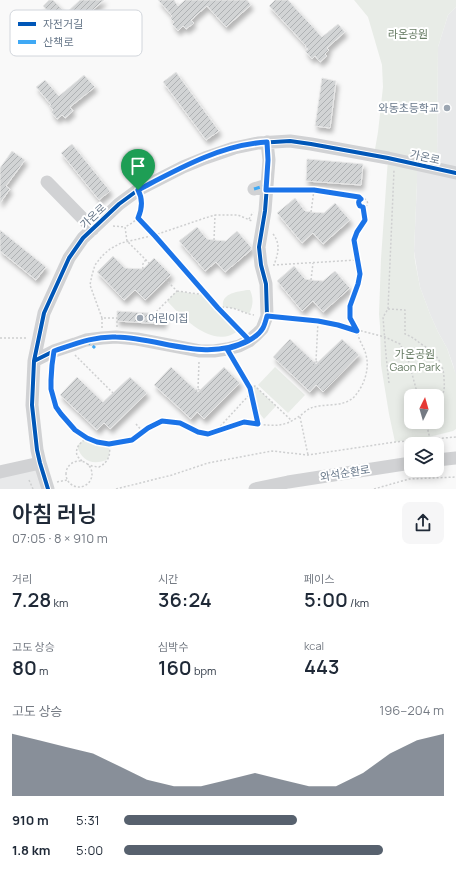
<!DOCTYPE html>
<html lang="ko">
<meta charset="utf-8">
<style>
:root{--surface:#fff;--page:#f6f6f7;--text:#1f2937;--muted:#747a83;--accent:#57616e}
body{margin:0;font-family:Manrope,"Noto Sans KR",sans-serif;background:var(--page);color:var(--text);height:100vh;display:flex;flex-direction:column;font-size:15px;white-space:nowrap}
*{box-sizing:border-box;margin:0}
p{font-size:13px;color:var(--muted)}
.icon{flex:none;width:22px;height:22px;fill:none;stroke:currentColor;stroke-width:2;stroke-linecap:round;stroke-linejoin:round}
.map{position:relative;height:489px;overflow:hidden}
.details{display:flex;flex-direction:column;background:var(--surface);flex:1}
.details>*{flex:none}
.needle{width:26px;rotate:5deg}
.buttons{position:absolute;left:404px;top:389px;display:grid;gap:8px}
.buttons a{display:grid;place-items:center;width:40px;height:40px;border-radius:8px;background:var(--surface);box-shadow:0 2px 10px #0003;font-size:20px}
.pin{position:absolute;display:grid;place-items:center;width:34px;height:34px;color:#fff;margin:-41px -17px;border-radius:50% 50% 50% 0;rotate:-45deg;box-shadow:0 0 4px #0007}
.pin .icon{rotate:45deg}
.round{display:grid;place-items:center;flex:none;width:42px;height:42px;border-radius:8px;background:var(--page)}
.overview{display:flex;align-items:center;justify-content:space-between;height:68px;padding:0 12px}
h1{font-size:22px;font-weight:600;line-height:30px}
.metrics{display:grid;grid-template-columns:repeat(3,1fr);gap:6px;height:68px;padding:4px 12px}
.metrics div{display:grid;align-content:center}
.metrics b{font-size:20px;font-weight:600}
.metrics small{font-size:11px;font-weight:400}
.metrics p{font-size:11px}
.chart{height:112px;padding:8px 12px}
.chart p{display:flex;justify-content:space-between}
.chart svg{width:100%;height:72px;margin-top:4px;fill:var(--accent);opacity:.7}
ul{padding:0 12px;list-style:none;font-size:13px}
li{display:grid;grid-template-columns:64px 48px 1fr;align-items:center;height:30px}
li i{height:10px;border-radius:5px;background:var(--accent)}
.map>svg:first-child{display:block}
.built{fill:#e8e9ea}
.green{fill:#e8ece7;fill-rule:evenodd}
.building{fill:url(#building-hatch);stroke:#e8e8e8;filter:url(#shadow)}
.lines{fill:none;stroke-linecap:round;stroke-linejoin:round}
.path{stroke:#cecfd0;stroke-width:1.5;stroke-dasharray:2 2;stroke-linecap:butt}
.minor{stroke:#d1d2d4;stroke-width:13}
.quiet{stroke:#3fa9f5;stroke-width:3;stroke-dasharray:6 3;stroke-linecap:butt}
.cycleway-casing{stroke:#fff;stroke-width:6}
.cycleway{stroke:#0057b8;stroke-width:4}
.route-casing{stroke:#fff;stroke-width:8}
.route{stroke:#1a73e8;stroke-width:5}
.poi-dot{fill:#9ba5b1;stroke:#fff;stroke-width:1.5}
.labels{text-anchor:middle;stroke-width:4;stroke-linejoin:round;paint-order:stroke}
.park-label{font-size:11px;fill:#667b63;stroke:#fff}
.poi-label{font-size:11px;fill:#68788a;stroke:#fff;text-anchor:end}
.street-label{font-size:11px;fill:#68788a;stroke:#fff}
.key{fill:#fff;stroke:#d2d6dc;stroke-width:1}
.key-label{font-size:11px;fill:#68788a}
</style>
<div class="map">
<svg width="456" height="489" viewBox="0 0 456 489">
<defs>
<pattern id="building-hatch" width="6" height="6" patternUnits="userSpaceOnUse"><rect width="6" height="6" fill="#d2d4d5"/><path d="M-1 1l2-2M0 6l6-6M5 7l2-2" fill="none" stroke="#aeb1b3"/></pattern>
<filter id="shadow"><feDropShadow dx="2.5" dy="4.5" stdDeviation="2" flood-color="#0004"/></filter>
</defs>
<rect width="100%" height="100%" fill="#f9f9f9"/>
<path class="built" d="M456,7V378L453,365L447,348L438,332L430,314L420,287L417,270L414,251L417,182V164L437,168L438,47L448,15Z
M40,463L48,489H0V472Z"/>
<path class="green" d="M354,0H456V7L448,15L438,47L437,169L417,165V182L414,251L415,261L420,287L430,314L438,332L447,348L456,375V429L453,431L429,437L395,442L389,414L381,365L380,326L379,314L381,259L388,158L374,155L378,132L383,87L382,65L368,17ZM411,396H437V422H411Z
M247,290H250C254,299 253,306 249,314L237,309L223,307C221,293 237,292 247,290Z
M177,291L207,296L239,330C214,351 183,318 167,301Z
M275,367L305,395L288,413L258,385Z
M255,386L276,406L264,419C256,410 254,399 252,388Z
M83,440L101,446L108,447L110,451L108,459C94,466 82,462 77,446Z"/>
<path class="building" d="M49,0H53L66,13L80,0H104L77,24L80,28L72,35L70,32L64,37L58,30L60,28L56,24L58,23L43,6Z
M158,0H174L178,6L185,0H247L251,5L226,27L207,6L194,17V18L191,20L194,23L186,29L183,26L178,31L172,24L174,22L170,18L172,16Z
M275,0H288L322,37L338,24L345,32L327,48L329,50L325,54L327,56L320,62L315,56L312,59L305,51L308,49L305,47L306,46L269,6Z
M176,72L219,131L206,140L163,82Z
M84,75L95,87L70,107L73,111L65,118L62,115L57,119L51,112L53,110L49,106L51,105L36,87L45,80L59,96Z
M322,78L336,81L330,128L315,126Z
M72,144L110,191L99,200L61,153Z
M12,151L25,160L6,186L10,189L0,203V168Z
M307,159L363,164L361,185L306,181Z
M295,198L305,211L311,212L324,213L335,203L350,220L323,244L313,233L302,243L277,213Z
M197,227L207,239L214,240L226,241L237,231L251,247V250L225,272L216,262L205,271L179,241Z
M0,230L46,267L36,280L0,251Z
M113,256L125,268L143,269L154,258L171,275L145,300L135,290L124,300L97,272Z
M294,266L305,279L311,280L323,281L335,271L350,288L323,312L313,301L302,311L277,281Z
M117,311L164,314V324L117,321Z
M290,339L316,364L342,339L359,355L323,392L316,385L310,392L273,357Z
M171,367L198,392L224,367L240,383L204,419L197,412L191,419L154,385Z
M77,377L103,402L130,377L147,393L110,429L104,423L97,430L60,395Z"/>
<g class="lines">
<path class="path" d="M278,189L314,190L359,197L361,199
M358.5 203a4.5 4.5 0 1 1 9 0a4.5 4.5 0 1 1-9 0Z
M142,202L141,209L138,218C173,255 205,295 240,332
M311,212L314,190
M138,218L132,223L125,227L127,241L177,291L155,313
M249,219L253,212
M113,226L125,227
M273,234C281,244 278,254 274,265
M214,240L215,215
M146,260C141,264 142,269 146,273
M273,265L357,260
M311,280L313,263
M177,291L206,295
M218,308C235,305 240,313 254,315
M388,309L405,310V334C411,336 416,340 421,344C435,352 444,363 444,379C445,390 444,394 437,403
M278,317L318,321L338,325L385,337L400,344L408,359L418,396
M117,327V318H102L90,285L92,275L95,265L102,256L110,249L121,243L155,235L205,218L215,215H238L252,221
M102,328V318
M0,338H28
M75,355L113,393
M233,359L250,388L258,424C274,426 284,427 298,417C302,415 306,410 311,408C323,403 343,408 354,397C364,386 370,369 366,355C365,349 361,344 359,338C358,335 358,332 356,329C355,326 352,322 351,319C347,304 360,288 360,274C360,264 352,248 354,239C356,232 362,226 365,220L363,207
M316,361L321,367
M52,365L51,389L56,407L61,415L75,430L87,438L97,442L109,444L133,441L148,428L162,421L180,423L198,432L208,434L244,422L258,424
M312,367L316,361L318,321
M389,383L386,355L383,317L388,309L394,170
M250,388L255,386L292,421
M198,389L203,393
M193,394L198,389L199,362
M300,417L308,455
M426,422L430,439
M136,424L143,432
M215,432L250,394
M82,461L77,456C75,447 80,443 87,438
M66 474a13 13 0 1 1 26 0a13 13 0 1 1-26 0Z
M87,464L92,466L99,467C109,462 111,454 109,444
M29,480L33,489
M57,482L67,480
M116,489L172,475L208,463L272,451L308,455L395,442L456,437
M374,489L409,479L456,477"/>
<path class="minor" d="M47,182L93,229
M254,189L267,185
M34,361L54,351L75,344L86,340L102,338L116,337L137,339L200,351H214L227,349L239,346L249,341L257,334L262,329L267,316L266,284L261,265L259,247L265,211L269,160L267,142
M437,460L456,458
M0,472L40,463
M48,489L40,463L37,450L32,405L34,361L44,313L69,258L83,238L119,204L138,190L183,167L205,158L234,148L258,143L290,141L311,144L388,158L456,173
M255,489L288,482L411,463"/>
<path class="quiet" d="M254,189L267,185
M86,340L95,348"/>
<g class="cycleway-casing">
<path id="cycleway" d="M34,361L54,351L75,344L86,340L102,338L116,337L137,339L200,351H214L227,349L239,346L249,341L257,334L262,329L267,316L266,284L261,265L259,247L265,211L269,160L267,142
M48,489L40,463L37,450L32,405L34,361L44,313L69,258L83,238L119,204L138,190L183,167L205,158L234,148L258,143L290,141L311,144L388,158L456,173"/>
</g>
<use href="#cycleway" class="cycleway"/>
</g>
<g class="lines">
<g class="route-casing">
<path id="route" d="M138,190C143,199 142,209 138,218L155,236L218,308L249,340C205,363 162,338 116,337C94,336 75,344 54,351L52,365L51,380V389L56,407L61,414L75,430L87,438L97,442L109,444L132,440L148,428L162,421L180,423L198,432L208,434L244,422L258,424L250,388L227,349C239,345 256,340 263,328C265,324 266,320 267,316L318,321L338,325L357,331L350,318V306L358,284L360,274L354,240L357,232L365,220L363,207L360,206C358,203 358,201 361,199L359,197L314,190H266L268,160L267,142C220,145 178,169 138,190"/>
</g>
<use href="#route" class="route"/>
</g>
<g class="poi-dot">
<circle cx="447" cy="108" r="4"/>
<circle cx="140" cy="318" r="4"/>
</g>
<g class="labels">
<g class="park-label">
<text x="408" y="38">라온공원</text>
<text x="415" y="358">가온공원<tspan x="415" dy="13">Gaon Park</tspan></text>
</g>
<g class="poi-label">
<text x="439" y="112">와동초등학교</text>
<text x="148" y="322" text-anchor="start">어린이집</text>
</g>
<g class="street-label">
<text transform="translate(425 157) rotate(13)" y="4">가온로</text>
<text transform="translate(93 216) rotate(-43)" y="4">가온로</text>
<text transform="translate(345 473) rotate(-9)" y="4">와석순환로</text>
</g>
</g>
<rect x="10" y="10" width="132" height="46" rx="6" class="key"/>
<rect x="18" y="22" width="18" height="4" fill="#0057b8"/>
<rect x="18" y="40" width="18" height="4" fill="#3fa9f5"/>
<g class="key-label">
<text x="43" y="28">자전거길</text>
<text x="43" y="46">산책로</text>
</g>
</svg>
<div class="buttons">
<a><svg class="needle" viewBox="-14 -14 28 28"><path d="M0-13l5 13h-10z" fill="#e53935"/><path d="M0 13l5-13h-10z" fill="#747a83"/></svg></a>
<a><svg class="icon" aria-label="layers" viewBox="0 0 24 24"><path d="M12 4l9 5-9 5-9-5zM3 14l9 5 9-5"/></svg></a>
</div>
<div class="pin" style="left:138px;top:190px;background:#1e9e55"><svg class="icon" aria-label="arrive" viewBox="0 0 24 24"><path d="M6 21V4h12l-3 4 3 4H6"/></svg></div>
</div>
<section class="details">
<div class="overview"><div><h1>아침 러닝</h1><p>07:05 · 8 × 910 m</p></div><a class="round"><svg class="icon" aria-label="share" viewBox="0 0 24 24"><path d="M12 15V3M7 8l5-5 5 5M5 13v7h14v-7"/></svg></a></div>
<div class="metrics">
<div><p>거리</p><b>7.28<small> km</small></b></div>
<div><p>시간</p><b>36:24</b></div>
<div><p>페이스</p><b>5:00<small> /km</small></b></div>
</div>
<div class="metrics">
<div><p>고도 상승</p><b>80<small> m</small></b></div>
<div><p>심박수</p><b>160<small> bpm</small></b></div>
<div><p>kcal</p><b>443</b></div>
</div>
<div class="chart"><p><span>고도 상승</span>196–204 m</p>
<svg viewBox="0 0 160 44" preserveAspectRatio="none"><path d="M0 44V6L10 10L20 14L30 18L40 26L50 34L60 38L70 38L80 34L90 30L100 34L110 38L120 38L130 30L140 18L150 10L160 6V44z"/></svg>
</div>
<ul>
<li><b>910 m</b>5:31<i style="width:54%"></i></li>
<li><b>1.8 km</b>5:00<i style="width:81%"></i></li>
</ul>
</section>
